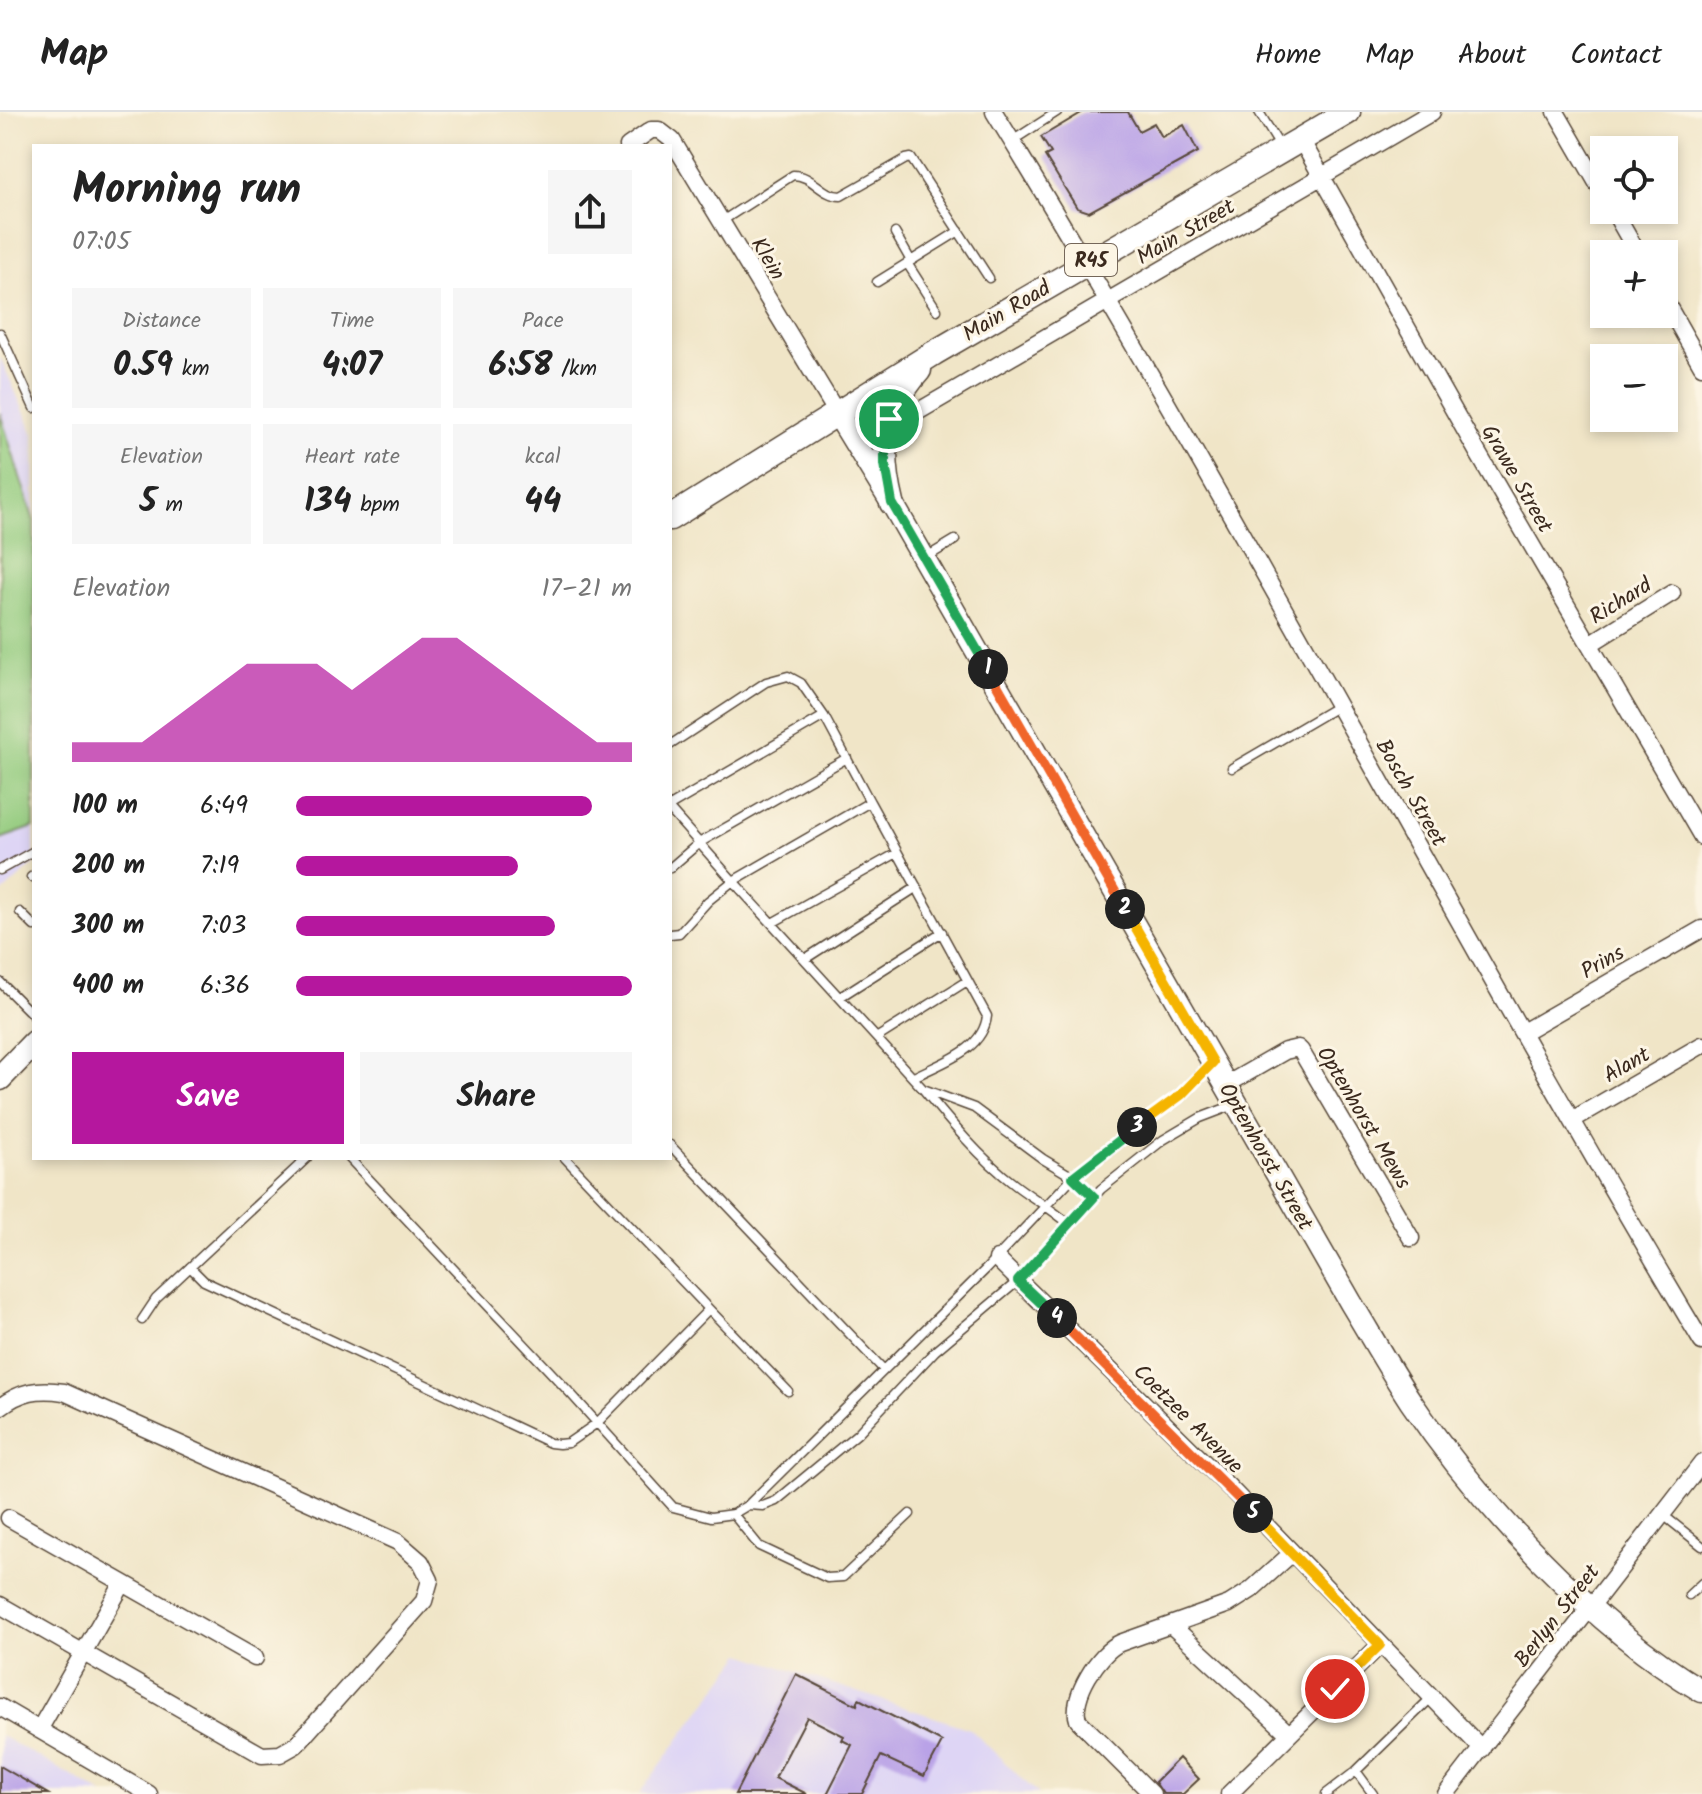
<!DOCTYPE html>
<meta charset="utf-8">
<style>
:root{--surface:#fff;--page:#f6f6f6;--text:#222;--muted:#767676;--line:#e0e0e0;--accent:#b5179e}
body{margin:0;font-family:Kalam,sans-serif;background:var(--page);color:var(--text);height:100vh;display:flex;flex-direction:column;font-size:30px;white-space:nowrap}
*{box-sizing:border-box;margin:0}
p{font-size:26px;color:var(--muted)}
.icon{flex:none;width:44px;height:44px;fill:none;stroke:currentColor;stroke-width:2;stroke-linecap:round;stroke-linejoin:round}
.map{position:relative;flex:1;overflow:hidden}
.drawer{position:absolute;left:32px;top:32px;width:640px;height:1016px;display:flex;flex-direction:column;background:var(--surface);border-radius:0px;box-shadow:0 4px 12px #0003}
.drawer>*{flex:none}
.controls{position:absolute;left:1590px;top:24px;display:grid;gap:16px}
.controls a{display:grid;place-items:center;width:88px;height:88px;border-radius:0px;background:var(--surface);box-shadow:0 4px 12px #0003;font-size:40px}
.pin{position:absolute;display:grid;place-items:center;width:68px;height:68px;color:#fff;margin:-34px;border:4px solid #fff;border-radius:50%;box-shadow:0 2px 8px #0007}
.km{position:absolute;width:40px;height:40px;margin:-20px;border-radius:50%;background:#222;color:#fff;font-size:22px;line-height:40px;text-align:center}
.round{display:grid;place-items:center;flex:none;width:84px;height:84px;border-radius:0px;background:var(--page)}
.summary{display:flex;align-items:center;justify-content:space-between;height:136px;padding:0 40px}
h1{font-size:44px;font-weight:600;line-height:60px}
.figures{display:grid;grid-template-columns:repeat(3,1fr);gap:12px;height:136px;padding:8px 40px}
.figures div{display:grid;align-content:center;border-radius:0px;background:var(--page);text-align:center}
.figures b{font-size:34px;font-weight:600}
.figures small{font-size:22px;font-weight:400}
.figures p{font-size:22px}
.chart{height:224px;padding:16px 40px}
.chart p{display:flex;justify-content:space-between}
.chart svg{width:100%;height:144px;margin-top:8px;fill:var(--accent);opacity:.7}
.cta{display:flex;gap:16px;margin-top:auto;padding:16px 40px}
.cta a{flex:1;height:92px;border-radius:0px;background:var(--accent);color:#fff;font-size:32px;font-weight:600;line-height:92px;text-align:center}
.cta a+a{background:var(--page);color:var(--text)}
ul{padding:0 40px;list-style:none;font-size:26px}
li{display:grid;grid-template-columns:128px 96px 1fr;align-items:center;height:60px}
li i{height:20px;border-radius:10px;background:var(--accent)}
header{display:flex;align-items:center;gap:48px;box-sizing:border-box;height:112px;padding:0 40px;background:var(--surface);border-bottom:2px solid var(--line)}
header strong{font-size:38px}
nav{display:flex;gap:44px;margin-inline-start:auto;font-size:28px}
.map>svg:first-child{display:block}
.built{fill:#ded5f5}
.green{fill:#93cb7e;stroke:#677a4e;stroke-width:2}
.building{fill:#b9a2e7}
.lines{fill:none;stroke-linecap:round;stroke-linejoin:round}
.lane-casing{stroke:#564637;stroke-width:11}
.street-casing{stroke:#564637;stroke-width:19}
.secondary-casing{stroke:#564637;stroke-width:25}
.primary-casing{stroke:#564637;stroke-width:27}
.lane{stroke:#fff;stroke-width:8}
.street{stroke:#fff;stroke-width:16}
.secondary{stroke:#fff;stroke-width:22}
.primary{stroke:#fff;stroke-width:24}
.split-1-casing{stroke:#fff;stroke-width:16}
.split-2-casing{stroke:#fff;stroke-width:16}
.split-3-casing{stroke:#fff;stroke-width:16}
.split-4-casing{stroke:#fff;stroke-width:16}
.split-5-casing{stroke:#fff;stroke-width:16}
.split-6-casing{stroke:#fff;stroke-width:16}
.split-1{stroke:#22a559;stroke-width:10}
.split-2{stroke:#f0652b;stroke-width:10}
.split-3{stroke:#f5b400;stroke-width:10}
.split-4{stroke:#22a559;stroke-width:10}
.split-5{stroke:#f0652b;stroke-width:10}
.split-6{stroke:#f5b400;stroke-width:10}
.labels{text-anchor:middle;stroke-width:6;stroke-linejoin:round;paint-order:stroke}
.shield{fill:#fcf5e5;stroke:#75675a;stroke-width:2}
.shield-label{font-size:20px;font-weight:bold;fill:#3b2a1e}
.street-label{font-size:22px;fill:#3b2a1e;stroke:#fcf5e5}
</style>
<header>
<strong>Map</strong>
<nav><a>Home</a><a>Map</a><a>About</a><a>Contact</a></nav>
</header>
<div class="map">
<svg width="1702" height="1682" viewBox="0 0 1702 1682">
<rect width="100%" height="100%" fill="#fcf5e5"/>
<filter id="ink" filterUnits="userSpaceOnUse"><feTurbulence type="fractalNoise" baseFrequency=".0125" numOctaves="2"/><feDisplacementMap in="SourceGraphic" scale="16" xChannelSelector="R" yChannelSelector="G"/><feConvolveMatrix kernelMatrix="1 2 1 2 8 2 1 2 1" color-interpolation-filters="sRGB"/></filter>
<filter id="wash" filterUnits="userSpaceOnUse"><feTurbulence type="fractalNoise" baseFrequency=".006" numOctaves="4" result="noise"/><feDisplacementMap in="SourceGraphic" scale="32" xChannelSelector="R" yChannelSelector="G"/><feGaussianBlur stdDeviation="1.8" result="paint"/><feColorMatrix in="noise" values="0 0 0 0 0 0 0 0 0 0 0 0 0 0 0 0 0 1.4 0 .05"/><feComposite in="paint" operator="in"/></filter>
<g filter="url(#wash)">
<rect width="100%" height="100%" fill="#f0e5c7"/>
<path class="built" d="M0,245L34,322V752L0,783Z
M742,1542L970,1617L1038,1682H639Z
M0,1623L103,1682H0Z"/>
<path class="green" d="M0,301L34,409V715L0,727Z"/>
<g id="blocks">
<path class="building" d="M1083,0H1128L1139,19L1154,11L1162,25L1184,13L1198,40L1089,100L1077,96L1045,44L1051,41L1041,25Z
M796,1562L857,1593L859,1587L942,1630L924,1664L881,1644L862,1682H827L852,1633L842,1628L844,1624L807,1605L775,1666L807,1682H735Z
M1179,1646L1199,1667L1183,1682H1163L1155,1670Z
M0,1654L48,1682H0Z"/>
</g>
</g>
<g filter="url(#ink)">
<use href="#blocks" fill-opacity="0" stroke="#564637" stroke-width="2"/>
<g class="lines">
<g class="lane-casing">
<path id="lane" d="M1259,0L1281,36
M1012,29L1057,0
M722,109L793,63C813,63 821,84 841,84L906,47L911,46L989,166
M895,121L911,149
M907,151L937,198
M877,170L959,119
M0,221L34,296
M925,446L955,428
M670,633L766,570L788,564L801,571L824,604
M1232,656L1338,594
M670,694L824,604L870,690
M670,698L733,769L708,789L679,821L670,822
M670,756L699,731L847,646
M0,758L34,739
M31,765L34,763
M20,800L34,814
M772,811L897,741
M805,847L917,775
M0,870L34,904
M840,885L942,820
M878,925L967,869
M914,965C942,950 983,939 987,904L870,690L733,769L923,977
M670,1033L884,1258
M349,1046L572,1283L673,1395L711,1405L733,1402L748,1393L986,1157L1073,1065L1181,983L1212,950
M1069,1112C1052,1097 1032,1086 1014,1072C980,1046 950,1010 923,977L974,996L1043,1047L1073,1065L1094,1085
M190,1155L204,1169L550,1331L559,1332L568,1331L597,1311L709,1197L565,1046
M709,1197L788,1279
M142,1208L156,1187L307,1046
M748,1393L763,1394L776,1389L857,1322L935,1239L1018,1169L1101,1077L1163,1028L1200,1006L1234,993
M733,1402L759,1434L827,1466L843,1465L910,1402
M1662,1402L1702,1434
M1689,1483L1702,1471
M1356,1659L1373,1682
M1326,1682L1356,1659L1431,1586"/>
</g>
<g class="street-casing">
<path id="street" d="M994,0C1242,403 1459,825 1702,1230
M1556,0L1604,83
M1300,26L1479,343L1702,725
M628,34L651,18H659L672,28L837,301
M1613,98L1638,142
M1664,187L1702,254
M919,299L1432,0
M1590,532L1672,481
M1523,920L1702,817
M1226,973L1285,939L1298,936L1301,939L1411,1126
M1572,1008L1702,933
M997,1147L1229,1375L1482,1637
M0,1295C21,1279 38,1276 64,1280L398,1430L421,1450L430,1468L424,1489L296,1633L280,1642L262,1643L0,1493
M9,1406L255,1546
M1171,1513L1289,1622
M0,1595L149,1682
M39,1618L123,1471
M1152,1682L1078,1608C1070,1586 1099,1540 1120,1531L1229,1492L1251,1478L1291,1442
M1229,1682L1380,1533
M1446,1682L1702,1351"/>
</g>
<g class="secondary-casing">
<path id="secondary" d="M837,301L892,391L1351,1191C1371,1224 1390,1258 1411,1290C1482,1395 1593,1514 1702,1579"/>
</g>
<g class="primary-casing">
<path id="primary" d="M892,391C879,338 882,300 919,258
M670,406L934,241L1348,0
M0,966L34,931"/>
</g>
<use href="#lane" class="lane"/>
<use href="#street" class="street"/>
<use href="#secondary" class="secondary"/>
<use href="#primary" class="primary"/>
</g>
</g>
<g class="lines" filter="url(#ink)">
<g class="split-1-casing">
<path id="split-1" d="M889,307L885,329V352L892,391L988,557"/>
</g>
<g class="split-2-casing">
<path id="split-2" d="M988,557L1125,797"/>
</g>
<g class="split-3-casing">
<path id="split-3" d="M1125,797L1213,950L1181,983L1137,1015"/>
</g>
<g class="split-4-casing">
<path id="split-4" d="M1057,1206L1018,1169L1094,1085L1073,1065L1137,1015"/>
</g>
<g class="split-5-casing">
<path id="split-5" d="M1057,1206L1253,1401"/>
</g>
<g class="split-6-casing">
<path id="split-6" d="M1253,1401L1380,1533L1335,1577"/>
</g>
<use href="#split-1" class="split-1"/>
<use href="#split-2" class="split-2"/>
<use href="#split-3" class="split-3"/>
<use href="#split-4" class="split-4"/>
<use href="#split-5" class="split-5"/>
<use href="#split-6" class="split-6"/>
</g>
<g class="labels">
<rect class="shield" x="1065" y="132" width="52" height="32" rx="6"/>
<g class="shield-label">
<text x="1091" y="155">R45</text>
</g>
<g class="street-label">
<text transform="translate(1185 119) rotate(-30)" y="8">Main Street</text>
<text transform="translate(769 146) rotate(59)" y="8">Klein</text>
<text transform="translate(1006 198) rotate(-31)" y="8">Main Road</text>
<text transform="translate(1518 366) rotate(60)" y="8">Grawe Street</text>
<text transform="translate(1620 488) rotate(-32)" y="8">Richard</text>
<text transform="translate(1412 680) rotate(60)" y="8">Bosch Street</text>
<text transform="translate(1602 849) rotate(-30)" y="8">Prins</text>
<text transform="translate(1626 952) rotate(-30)" y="8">Alant</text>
<text transform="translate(1365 1005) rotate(59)" y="8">Optenhorst Mews</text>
<text transform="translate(1267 1044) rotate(60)" y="8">Optenhorst Street</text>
<text transform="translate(1189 1306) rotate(45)" y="8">Coetzee Avenue</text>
<text transform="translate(1556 1503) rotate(-52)" y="8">Berlyn Street</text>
</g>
</g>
</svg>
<div class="controls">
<a><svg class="icon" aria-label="locate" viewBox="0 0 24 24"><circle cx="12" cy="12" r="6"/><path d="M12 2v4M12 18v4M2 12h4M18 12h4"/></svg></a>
<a>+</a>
<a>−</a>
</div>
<div class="pin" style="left:889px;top:307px;background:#1e9e55"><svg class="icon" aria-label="arrive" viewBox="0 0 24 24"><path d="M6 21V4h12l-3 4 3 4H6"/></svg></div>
<div class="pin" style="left:1335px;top:1577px;background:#d93025"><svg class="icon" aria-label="check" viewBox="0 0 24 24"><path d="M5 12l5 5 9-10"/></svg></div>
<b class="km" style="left:988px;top:557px">1</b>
<b class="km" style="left:1125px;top:797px">2</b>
<b class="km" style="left:1137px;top:1015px">3</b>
<b class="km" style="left:1057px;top:1206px">4</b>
<b class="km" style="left:1253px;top:1401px">5</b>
<section class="drawer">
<div class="summary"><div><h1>Morning run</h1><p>07:05</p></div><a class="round"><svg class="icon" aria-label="share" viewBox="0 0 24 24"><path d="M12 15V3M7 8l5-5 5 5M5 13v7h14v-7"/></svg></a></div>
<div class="figures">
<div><p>Distance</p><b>0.59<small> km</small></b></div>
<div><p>Time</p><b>4:07</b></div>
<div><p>Pace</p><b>6:58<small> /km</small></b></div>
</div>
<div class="figures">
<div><p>Elevation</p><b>5<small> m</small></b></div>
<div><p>Heart rate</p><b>134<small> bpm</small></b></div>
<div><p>kcal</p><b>44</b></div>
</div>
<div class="chart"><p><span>Elevation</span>17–21 m</p>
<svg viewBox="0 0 160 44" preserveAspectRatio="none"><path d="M0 44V38L10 38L20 38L30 30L40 22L50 14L60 14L70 14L80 22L90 14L100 6L110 6L120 14L130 22L140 30L150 38L160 38V44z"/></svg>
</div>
<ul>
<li><b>100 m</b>6:49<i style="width:88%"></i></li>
<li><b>200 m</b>7:19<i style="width:66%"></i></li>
<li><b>300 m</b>7:03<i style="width:77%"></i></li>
<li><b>400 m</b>6:36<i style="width:100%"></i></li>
</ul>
<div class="cta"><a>Save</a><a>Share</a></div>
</section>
</div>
